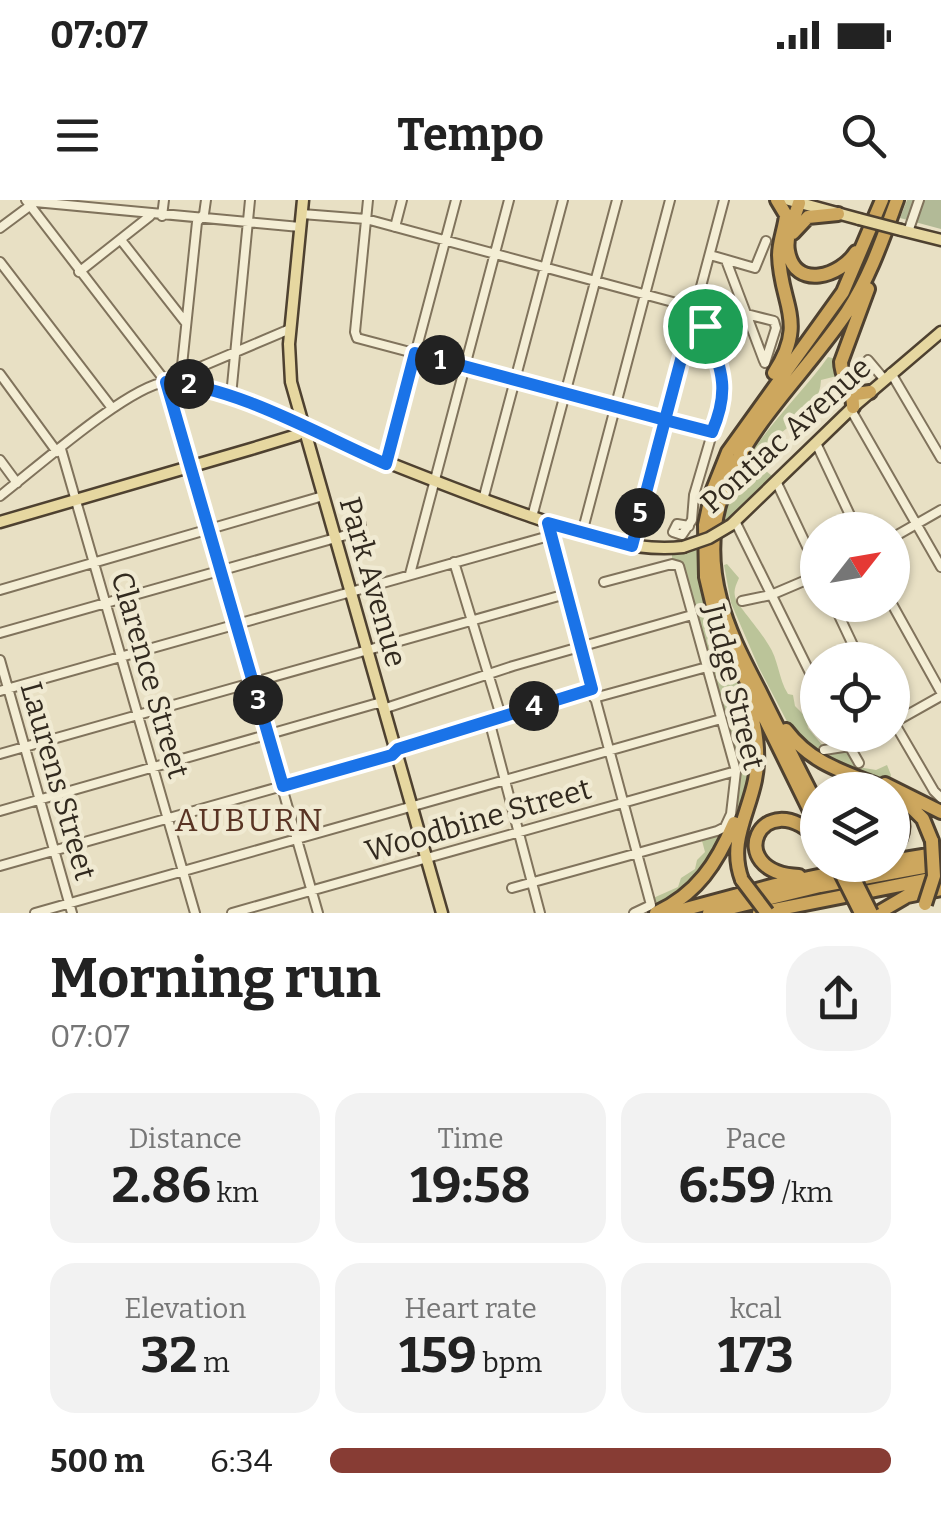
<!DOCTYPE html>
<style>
:root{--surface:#fff;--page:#f2f2f2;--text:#222;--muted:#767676;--accent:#873c34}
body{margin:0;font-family:Bitter,serif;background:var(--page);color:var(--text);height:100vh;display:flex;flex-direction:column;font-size:38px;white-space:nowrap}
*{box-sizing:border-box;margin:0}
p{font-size:32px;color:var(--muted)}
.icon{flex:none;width:55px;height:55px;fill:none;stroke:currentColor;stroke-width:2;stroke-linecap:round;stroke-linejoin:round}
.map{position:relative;height:713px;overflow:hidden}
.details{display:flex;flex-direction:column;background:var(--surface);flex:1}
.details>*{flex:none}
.needle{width:65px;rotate:59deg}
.controls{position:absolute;left:800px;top:312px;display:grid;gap:20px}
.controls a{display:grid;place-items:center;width:110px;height:110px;border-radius:50%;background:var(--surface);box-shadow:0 2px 8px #0004;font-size:50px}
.pin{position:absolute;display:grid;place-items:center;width:85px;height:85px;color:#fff;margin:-42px;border:5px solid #fff;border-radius:50%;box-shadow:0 2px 10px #0007}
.km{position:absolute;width:50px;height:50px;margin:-25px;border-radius:50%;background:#222;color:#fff;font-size:28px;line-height:50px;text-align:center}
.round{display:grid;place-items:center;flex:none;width:105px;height:105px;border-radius:40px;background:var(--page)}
.overview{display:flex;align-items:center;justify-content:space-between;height:170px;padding:0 50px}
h1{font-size:55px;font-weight:700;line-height:75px}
.metrics{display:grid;grid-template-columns:repeat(3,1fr);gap:15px;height:170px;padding:10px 50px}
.metrics div{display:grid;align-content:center;border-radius:25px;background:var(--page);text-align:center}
.metrics b{font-size:50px;font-weight:700}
.metrics small{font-size:28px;font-weight:400}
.metrics p{font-size:28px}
ul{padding:0 50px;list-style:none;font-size:32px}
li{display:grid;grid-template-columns:160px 120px 1fr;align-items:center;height:75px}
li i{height:25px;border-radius:12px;background:var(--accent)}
.status{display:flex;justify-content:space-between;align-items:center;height:70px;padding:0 50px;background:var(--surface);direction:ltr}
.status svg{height:28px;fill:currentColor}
header{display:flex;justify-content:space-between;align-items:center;height:130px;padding:0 50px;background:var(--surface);font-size:45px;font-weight:700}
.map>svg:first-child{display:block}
.green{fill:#bbc499}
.cemetery{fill:#b2ba97}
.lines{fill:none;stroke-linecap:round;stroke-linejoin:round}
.minor-casing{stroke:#80735c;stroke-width:12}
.major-casing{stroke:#4e4130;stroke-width:15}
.highway-casing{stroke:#4e4130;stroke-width:18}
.minor{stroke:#f4eed5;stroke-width:8}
.major{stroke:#e6d7a0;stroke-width:10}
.highway{stroke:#cda75e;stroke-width:12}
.major-bridge-casing{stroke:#4e4130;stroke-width:15;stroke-linecap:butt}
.highway-bridge-casing{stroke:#4e4130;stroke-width:18;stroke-linecap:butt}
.major-bridge{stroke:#e6d7a0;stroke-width:10}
.highway-bridge{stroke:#cda75e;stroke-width:12}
.route-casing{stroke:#fff;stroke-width:20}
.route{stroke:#1a73e8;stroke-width:12}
.labels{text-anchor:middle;stroke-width:9;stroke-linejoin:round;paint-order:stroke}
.street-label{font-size:30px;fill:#322a1f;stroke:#f0ead2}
.neighbourhood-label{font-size:32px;letter-spacing:2.5px;fill:#593424;stroke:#f0ead2}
</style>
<div class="status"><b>07:07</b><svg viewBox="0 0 49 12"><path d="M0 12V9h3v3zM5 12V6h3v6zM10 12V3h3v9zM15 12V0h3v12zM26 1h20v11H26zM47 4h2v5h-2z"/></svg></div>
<header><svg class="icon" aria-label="menu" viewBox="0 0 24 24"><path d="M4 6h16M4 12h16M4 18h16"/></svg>Tempo<svg class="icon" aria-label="search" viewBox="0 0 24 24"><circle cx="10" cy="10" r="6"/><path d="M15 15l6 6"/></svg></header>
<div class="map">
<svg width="941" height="713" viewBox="0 0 941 713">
<rect width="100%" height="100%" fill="#e8e0c4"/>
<path class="green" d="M828,157L841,160V175L821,180C820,218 771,228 760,260L766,271L777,280L725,329C722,264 795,205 828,157Z
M701,343L733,468L748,505L756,554L744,599L711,670L651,713V699L678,687L681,678L695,669L697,660L705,652L701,637L723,628L737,583L681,373L672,364V350Z
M727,364L739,378C735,387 733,391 736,400C738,405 762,433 768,444C779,460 778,478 788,494L793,495L795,506L806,517L808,528L828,552L848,548L858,567L876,570L887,565L891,575L888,587L843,569L794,535L759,468L731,403L724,365Z"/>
<path class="cemetery" d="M907,0H941V29L900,18Z"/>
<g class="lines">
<g class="minor-casing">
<path id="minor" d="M26,0L166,182L318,713
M368,0L355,132L357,138L712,232
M302,14L366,19L695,108
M162,16L164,0
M395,27L402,0
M0,28L35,2L300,27
M908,32L919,0
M121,40L186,123
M710,55L755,68L766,41
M0,62L112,208
M727,63L764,161
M79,72L150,16
M695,110L746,114L774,121L776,128L765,163
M868,160L884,179
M891,173L941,258
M0,174L57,252
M181,175L197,22L204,14L206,0
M179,176L290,129
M231,196L250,0
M851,210L941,367
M816,243L857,330
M61,249L195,713
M0,260L17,283
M386,264L456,0
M776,281L818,370
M0,296C34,270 128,186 166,182C193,178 225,194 249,204C267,212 289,218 305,229
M483,300L563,0
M532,317L617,0
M735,321L818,489
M548,323L651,705L634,713
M689,326L677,324L673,332L682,335L692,320L694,295L724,193L722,173L705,127L692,118
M582,333L670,0
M892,338L941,310
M632,346L724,0
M454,362L501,516
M410,374L509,0
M0,390L323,296
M742,401L771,395L818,375
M892,404L941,492
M834,405L860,460
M0,433L346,335L361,324
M0,460L72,713
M0,491L549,336
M594,498L707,467
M892,519L934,591L941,598
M489,520L540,713
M893,523L941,496
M843,535L859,563
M824,550L850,546L873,535
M0,554L566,394
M0,611L378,503L386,508L513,466L692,415
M0,666L392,555L398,549L592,489
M512,688L717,631L725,627L731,614L736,571L679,366L672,364L604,382
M35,713L721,519
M232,713L736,571"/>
</g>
<g class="major-casing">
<path id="major" d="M303,0L289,144L291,182L442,713
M789,0L859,19
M901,30L941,40
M0,322L251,249L297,235L305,229C379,259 451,289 527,315C576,332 630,353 683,347
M731,325L853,207L941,132"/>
</g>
<g class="highway-casing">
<path id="highway" d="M799,3C795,17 785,36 788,51C795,91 841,76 856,52
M793,33L808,17L838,14
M774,173C808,121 780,105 779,55C779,41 785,28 786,15L777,0
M847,186L856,194L870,192
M853,207C854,191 841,179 841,162L868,89
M786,530C813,566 849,573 889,590
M885,584L941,612
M903,599L923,619L932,641
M892,603C906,618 906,635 892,650
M818,607C798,568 778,529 759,490C744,461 728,431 720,399C686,273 785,204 847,112C870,77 883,38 897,0
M818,627L716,419L706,377L705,325L712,292L728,252L843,92L882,0
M892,661L941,653
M799,676C721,673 761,581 818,639
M742,680C728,643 748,615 755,580C760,555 756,526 748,502
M656,713C697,694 717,663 734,623
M671,713L775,685L871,665
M709,713L820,686L941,664
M759,713L941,677
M878,713L907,696L941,689"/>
</g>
<use href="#minor" class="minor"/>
<use href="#major" class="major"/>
<use href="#highway" class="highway"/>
<g class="major-bridge-casing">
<path id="major-bridge" d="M859,19L901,30
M683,347L709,338L731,325"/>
</g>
<g class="highway-bridge-casing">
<path id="highway-bridge" d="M837,665L861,713
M847,665L871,713
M742,680L767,713
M925,704L934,676L932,641"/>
</g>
<use href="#major-bridge" class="major-bridge"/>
<use href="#highway-bridge" class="highway-bridge"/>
</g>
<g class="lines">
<g class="route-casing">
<path id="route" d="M705,126L692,118L665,220L415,153L386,264C319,235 238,187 166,182L283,586L392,555L398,549L592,489L548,323L632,346L665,220L712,232C731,188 721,169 705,126"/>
</g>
<use href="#route" class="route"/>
</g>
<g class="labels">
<g class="street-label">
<text transform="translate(786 235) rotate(-42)" y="10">Pontiac Avenue</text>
<text transform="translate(373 382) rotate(74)" y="10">Park Avenue</text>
<text transform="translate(150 475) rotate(74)" y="10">Clarence Street</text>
<text transform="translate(734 487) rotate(76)" y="10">Judge Street</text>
<text transform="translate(58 581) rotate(74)" y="10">Laurens Street</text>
<text transform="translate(478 620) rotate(-16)" y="10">Woodbine Street</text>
</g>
<g class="neighbourhood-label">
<text x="250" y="631">AUBURN</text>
</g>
</g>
</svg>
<div class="controls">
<a><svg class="needle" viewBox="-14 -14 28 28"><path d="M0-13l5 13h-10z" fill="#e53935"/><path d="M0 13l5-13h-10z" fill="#767676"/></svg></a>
<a><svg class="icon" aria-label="locate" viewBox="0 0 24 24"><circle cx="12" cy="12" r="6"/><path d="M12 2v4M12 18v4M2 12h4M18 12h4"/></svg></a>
<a><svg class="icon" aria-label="layers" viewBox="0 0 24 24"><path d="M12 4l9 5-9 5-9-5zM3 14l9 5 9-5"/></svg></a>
</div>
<div class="pin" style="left:705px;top:126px;background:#1e9e55"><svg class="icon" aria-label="arrive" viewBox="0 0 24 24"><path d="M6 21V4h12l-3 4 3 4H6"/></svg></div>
<b class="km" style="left:440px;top:160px">1</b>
<b class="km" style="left:189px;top:184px">2</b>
<b class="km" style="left:258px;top:500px">3</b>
<b class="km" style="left:534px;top:506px">4</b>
<b class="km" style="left:640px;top:313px">5</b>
</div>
<section class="details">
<div class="overview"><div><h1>Morning run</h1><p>07:07</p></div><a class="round"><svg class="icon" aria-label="share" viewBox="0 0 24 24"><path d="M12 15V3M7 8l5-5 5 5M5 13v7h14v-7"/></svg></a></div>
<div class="metrics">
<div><p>Distance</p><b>2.86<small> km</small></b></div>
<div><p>Time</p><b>19:58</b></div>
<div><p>Pace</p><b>6:59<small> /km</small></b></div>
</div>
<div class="metrics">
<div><p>Elevation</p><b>32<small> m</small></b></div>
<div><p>Heart rate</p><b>159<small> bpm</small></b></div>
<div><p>kcal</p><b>173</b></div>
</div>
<ul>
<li><b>500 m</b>6:34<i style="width:100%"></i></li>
</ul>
</section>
